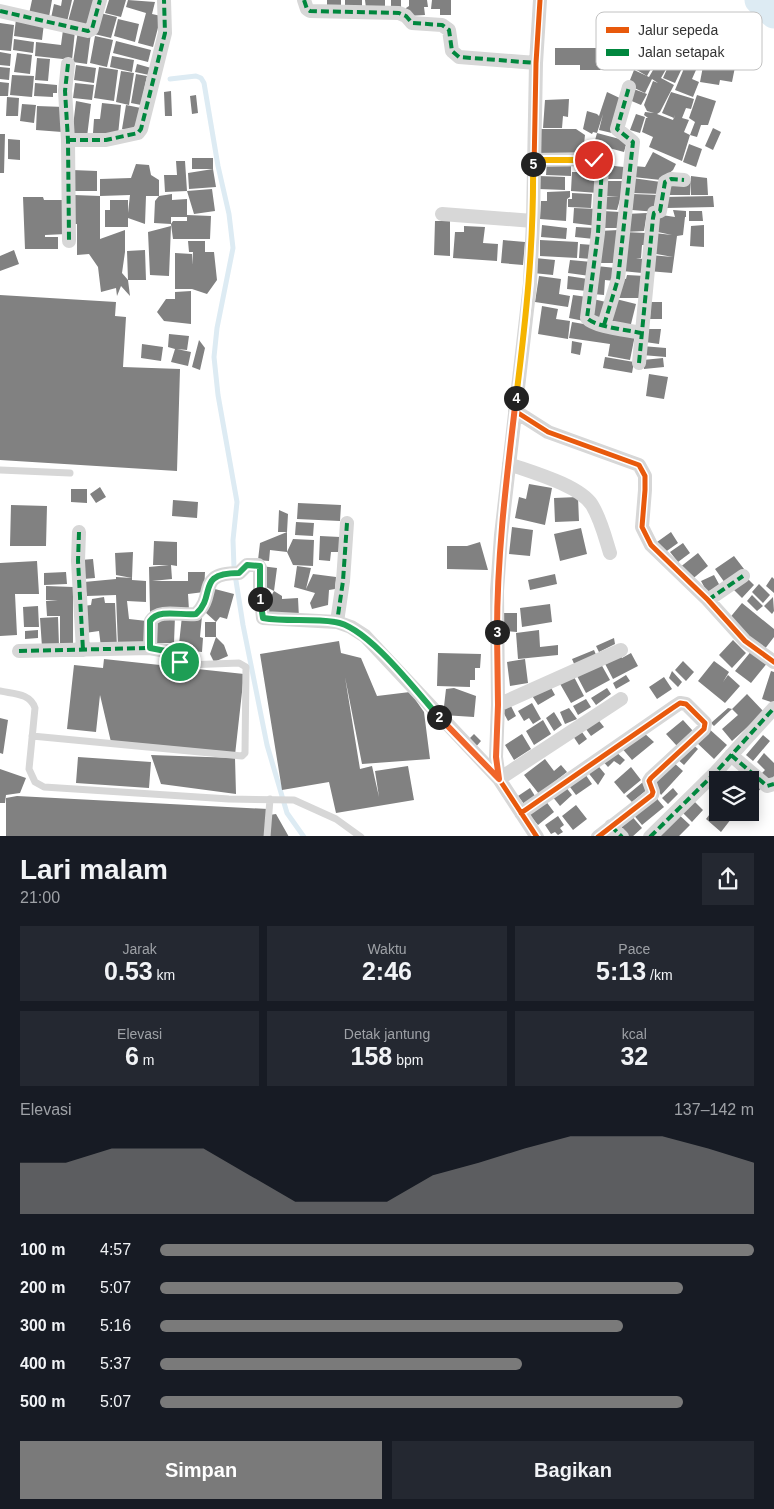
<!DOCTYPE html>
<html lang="id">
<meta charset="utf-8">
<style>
:root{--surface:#171b24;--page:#242831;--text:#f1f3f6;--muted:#9ea1a6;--accent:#7a7a7a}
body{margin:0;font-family:Arial,sans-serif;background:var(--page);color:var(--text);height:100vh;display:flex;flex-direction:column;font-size:19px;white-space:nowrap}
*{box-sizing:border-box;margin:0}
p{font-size:16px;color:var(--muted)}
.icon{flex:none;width:28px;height:28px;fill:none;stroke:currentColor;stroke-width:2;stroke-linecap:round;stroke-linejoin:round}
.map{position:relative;height:836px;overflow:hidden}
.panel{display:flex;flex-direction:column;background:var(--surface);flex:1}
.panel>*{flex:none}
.tools{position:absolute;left:709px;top:771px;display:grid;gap:10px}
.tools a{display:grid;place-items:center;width:50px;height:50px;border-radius:0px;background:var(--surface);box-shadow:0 2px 12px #0003;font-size:25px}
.pin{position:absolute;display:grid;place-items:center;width:42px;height:42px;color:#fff;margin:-21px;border:2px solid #fff;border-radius:50%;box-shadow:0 1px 5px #0007}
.km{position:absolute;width:25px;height:25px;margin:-12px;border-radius:50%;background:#222;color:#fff;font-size:14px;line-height:25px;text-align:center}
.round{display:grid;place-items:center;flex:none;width:52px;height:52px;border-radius:0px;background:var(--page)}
.summary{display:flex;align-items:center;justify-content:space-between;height:85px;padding:0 20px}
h1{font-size:28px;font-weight:700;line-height:38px}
.figures{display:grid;grid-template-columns:repeat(3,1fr);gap:8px;height:85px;padding:5px 20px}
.figures div{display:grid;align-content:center;border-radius:0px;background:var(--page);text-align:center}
.figures b{font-size:25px;font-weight:700}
.figures small{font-size:14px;font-weight:400}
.figures p{font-size:14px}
.chart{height:140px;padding:10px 20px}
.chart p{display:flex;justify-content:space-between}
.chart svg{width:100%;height:90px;margin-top:5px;fill:var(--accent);opacity:.7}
.action{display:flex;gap:10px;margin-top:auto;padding:10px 20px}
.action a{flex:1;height:58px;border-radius:0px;background:var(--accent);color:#fff;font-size:20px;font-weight:700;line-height:58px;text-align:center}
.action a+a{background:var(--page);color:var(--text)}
ul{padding:0 20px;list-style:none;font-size:16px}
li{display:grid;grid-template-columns:80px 60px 1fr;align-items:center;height:38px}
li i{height:12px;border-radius:6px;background:var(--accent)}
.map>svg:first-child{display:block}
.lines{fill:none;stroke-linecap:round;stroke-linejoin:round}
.stream{stroke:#ddebf3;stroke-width:5}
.river{stroke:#ddebf3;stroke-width:29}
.building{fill:#818181;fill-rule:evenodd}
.service{stroke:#d7d7d7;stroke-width:7}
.minor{stroke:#d7d7d7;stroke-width:14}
.quiet{stroke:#00873e;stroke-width:4;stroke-dasharray:8 4;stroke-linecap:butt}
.cycleway-casing{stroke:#fff;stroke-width:8}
.cycleway{stroke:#e8590c;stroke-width:5}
.split-1-casing{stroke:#fff;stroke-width:10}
.split-2-casing{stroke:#fff;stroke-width:10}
.split-3-casing{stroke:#fff;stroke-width:10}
.split-4-casing{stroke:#fff;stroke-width:10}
.split-5-casing{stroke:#fff;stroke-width:10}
.split-6-casing{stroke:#fff;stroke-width:10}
.split-1{stroke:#22a559;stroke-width:6}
.split-2{stroke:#22a559;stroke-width:6}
.split-3{stroke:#f0652b;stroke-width:6}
.split-4{stroke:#f0652b;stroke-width:6}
.split-5{stroke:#f5b400;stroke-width:6}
.split-6{stroke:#f5b400;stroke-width:6}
.key{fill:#fff;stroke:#c2c2c2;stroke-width:1}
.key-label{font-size:14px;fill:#333}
</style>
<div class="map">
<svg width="774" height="837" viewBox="0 0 774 837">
<rect width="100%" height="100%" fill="#fff"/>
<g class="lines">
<path class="stream" d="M170,79L196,76L201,78L204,83L218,166L229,214L233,248L217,328L214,357L218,395L237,502L233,540L234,568L243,625L267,745L287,813L304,837"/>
<path class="river" d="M759,0L774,14"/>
</g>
<path class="building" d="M32,0H52L49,17L29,14Z
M62,0H72L67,22L51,18L54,4L61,6Z
M74,0H97L89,30L67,25Z
M109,0H126L121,17L105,13Z
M128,0L155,2L152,14L161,16L153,47L138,43L146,13L126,7Z
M327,0H341V7H327Z
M345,0H362V7H345Z
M365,0H385V7L366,8Z
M391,0H401V8H391Z
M409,0H427L428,7H424L425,15L406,16V8L409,6Z
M432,0H451V15H440V9H431Z
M100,13L117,17L111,38L94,34Z
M16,19L44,23L42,40L14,36Z
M118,19L139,24L135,42L114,36Z
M0,23L14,25L11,51L0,50Z
M63,30L75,31L72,60L35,56L36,42L61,45Z
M78,31L91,33L87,64L73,62Z
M95,36L113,40L107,67L90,63Z
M14,39L34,42L33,53L13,50Z
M116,41L151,50L148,62L113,53Z
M555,48H608V70H580V65H555Z
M0,52L11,54L10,66L0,65Z
M17,53L32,55L30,74L14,72Z
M643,53L656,60L647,76L635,69Z
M112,56L134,60L132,72L110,67Z
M705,56L736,62L732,82L720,80L719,85L700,82Z
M37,58L50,59L48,81L35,80Z
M660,58L669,64L661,78L674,85L660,112L657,114L673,120L675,115L674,118L662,113L671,92L694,99L691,109L686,108L682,118L689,120L684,132L690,135L682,161L649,147L653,137L642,132L646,118H648L644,115L645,112L654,113L647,111L644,105L653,81L658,83L652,79L645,93L628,85L634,70L649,77Z
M672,58L684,64L675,83L663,78Z
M137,64L151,68L149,75L135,72Z
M76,65L96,68L94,83L74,80Z
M685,66L696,70L692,79L699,82L693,97L675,90Z
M0,67L10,68L9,80L0,79Z
M99,67L118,70L114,101L94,98Z
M121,71L134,73L129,105L116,102Z
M136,74L147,76L141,105L131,103Z
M12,75L34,76L32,97L10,95Z
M0,82L9,83L8,96H0Z
M35,83L57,85V93H53V97L34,96Z
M75,83L94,85L92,100L73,98Z
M631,88L647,94L641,105L627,99Z
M171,91L172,116H165L164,92Z
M607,92L626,101L612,133L599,130L603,114L597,133L593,132L592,134L583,129L587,111L597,114L599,116Z
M196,95L198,113L192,114L190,96Z
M697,95L716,101L708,125H701L697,137L690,135L695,122L689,118Z
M7,97L19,98L18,116H6Z
M569,99L568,117L563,116L562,128H543L545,100Z
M76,101L91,104L87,137L72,135Z
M102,103L121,105L118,135L93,133L94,119H100Z
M22,104L36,105L34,123L20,121Z
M126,105L141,108L138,131L122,129Z
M37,106L64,107L62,132L36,130Z
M636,114L645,117L640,133L630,130Z
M713,128L721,132L713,150L705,146Z
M541,129H576L585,135L583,153L538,154Z
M597,133L627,141L624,152L594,144Z
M0,134H5L4,173H0Z
M8,139L20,140V160L8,159Z
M689,144L702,149L696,167L683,162Z
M653,152L676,164L673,170L661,180L633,177L634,166L645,167Z
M192,158H213V169H192Z
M176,161H185L187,191L165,192L164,175H177Z
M547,161H571V176L546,175Z
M136,164L149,165L151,175L159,180V196L172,194V200L187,199V215L211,216L210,239H173L171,224L154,223L155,201L159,196H146L145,224L128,218V227H105V210H110V200H128V213L130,195L100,196V179L131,178ZM171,217H187V221H173L171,224Z
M604,165L624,167L623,179H603Z
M213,169L216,187L189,189L188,173Z
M72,170L97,171V191H72Z
M572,172H594L598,179V193L571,191Z
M539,176L565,177V190L539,189Z
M691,176L707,178L708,195H691Z
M632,178L661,182V194L631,193Z
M691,180L690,195H666L667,181Z
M603,181H622L621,196L617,210L601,209L602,197H619L602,196Z
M212,189L215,211L194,214L187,191Z
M570,191V197L567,199L566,221L540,219L541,201H547V192Z
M572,193L592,194L591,208L568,207V199H572Z
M633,194L659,195L657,212L632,210Z
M74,195L100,196V239L125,230V252L122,273L128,280L130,296L121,286L117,296L116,288L101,292L98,267L89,254L77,255V224H74Z
M713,196L714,207L666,208L665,197Z
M23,197H43L44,200H66V234L45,235V237H58V249H25Z
M574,208L598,209L597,226L573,223Z
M673,210L686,211V217H679H685L683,235L677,236L672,273L648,271L650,255L673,257L651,253L654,233L672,235L653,231L655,214L675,217Z
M603,211L620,212L619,228H604Z
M689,211H702L703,221H689Z
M647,213L644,231L624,232L646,233L645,245H642L641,258H636L643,259L642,273L622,271L623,257L624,232L625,214Z
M435,221H450V256L434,255Z
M542,225L567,228L566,239L541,237Z
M704,225V247L690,246L691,226Z
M171,226L169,276L150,275L148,232Z
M464,226L485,227L483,243L498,244L497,261L453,258L455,232H464Z
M576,227L595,228L594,239L575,237Z
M619,230L615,263H595L599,231Z
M503,240L525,242L523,265L501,263Z
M540,240L578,242L577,258L540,256Z
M188,241H205V252H214L217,280L207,294L192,289H175V253L192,254V265L193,252H189Z
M580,244L593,245L591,259L579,258Z
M14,250L19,264L0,271V256Z
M145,250L146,280H128L127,251Z
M535,258L555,260L553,275L533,273Z
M570,260L592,262L590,276L568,273Z
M596,266L616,268L615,281L605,280L604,295L593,294Z
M627,275L645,276L644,298H616L621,278L626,279Z
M539,276L561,279L559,294L570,296L568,307L535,302Z
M568,276L588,279L587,291L567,289Z
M191,291V324L164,321L157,312L166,299H175V292Z
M0,295L116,302L115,316L126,317L123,367L180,369L177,471L0,460Z
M573,295L587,297L584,321L569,318Z
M612,298L636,304L630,328L606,322Z
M593,299L606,302L601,322L587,319Z
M651,302H662V319H650Z
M542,306L558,309L556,319L570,321L568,339L538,334Z
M572,322L612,329L635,335L630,360L608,356L610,344L569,338Z
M645,329H661L659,344L645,342Z
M169,334L189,336L187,350L177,349L191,352L188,366L171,362L175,349L168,347Z
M199,340L205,348L200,370L192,367Z
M572,341L582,343L580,355L571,353Z
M142,344L163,347L161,361L141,358Z
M642,346L666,348V357L642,355Z
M605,357L634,362L632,373L603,368Z
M663,358L664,367L644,369L643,360Z
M649,374L668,377L664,399L646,396Z
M529,484L552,488L545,525L515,518L519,497L526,499Z
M100,487L106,497L96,503L90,494Z
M71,489H87V503L71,502Z
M578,497L579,521L555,522L554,498Z
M173,500L198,502L197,518L172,516Z
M298,503L341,505L340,521L297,519Z
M11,505L47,506L46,546H10Z
M279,510L288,514L287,532H278Z
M296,522L314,523L313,536L295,535Z
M512,527L533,530L530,556L509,554Z
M581,528L587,554L560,561L554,534Z
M287,532V552L270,550L269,561L258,560L260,543Z
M671,532L678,543L664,553L657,542Z
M320,536L340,537L339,552H331L330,561L319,560Z
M293,539L314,540L313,566L293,565L287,552Z
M154,541L177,542V566L171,565L172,579L152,581H188V572H205L204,592L188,594L189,610L150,612L149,567L169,565H153Z
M480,542L488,570L447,569V546H467Z
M683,543L690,553L678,562L670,552Z
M133,552L132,578V580L146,581V602L127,601L129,619L147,621V646H118L116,595L87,596L84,582L116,579V577L132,578L116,575L115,553Z
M698,553L708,566L690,581L679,568Z
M734,556L744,569L725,583L715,569Z
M93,559L95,578L83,579L81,560Z
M37,561L39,594H15L17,635L0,636V563Z
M261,566L277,568L274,591L262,585Z
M297,566L311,568L306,589L313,574L336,577L335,589L329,590L328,605L312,609L310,603L315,593L294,587Z
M66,572L67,584L44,585V573Z
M555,574L557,584L530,590L528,580Z
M714,575L720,586L707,592L701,581Z
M746,577L754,585L742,598L734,590Z
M772,577L774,579V593L766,586Z
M759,584L770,595L763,603L752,592Z
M46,586L73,587V648H60V616H47L46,601H58L46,600Z
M211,588L234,594L227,619L220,617L216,622L205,612Z
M274,591L282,596V599L298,598L299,618L261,611L262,599L270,598Z
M752,595L763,606L757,611L747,601Z
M104,597L105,603H115L117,647H101L99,631L85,633L83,606L91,605L92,599Z
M773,597L774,611L772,614L764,606Z
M742,603L774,629V637L764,650L728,620Z
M550,604L552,622L522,627L520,608Z
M38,606L39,627H24L23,607Z
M504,613H517V632L504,631Z
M156,616H175L174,643H155Z
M182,616H202L200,637L203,638L202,652L193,651V645L179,644Z
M58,617L59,646L42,647L40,618Z
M205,622H216V637L224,645L228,656L214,662L210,654L216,637H205Z
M38,630V638L25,639V631Z
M539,630L540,647L558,645V655L518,659L516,633Z
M614,638L615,644L599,652L596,646Z
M733,640L746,653L732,668L719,655Z
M339,641L341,653L361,658L377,696L410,692L424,712L430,759L362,764L345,677L360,769L372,766L379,797L375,771L408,766L414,800L336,813L329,782L282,790L260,654Z
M753,649L768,662L751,683L735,671Z
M594,650L597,657L575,666L572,659Z
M438,653L481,654L480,668H475V680H470V687L437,686Z
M619,653L622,658L631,653L638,666L613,679L603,660Z
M104,659L244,674L235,755L111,742L100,695L96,732L67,729L74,665L103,668Z
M525,659L528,683L510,686L507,662Z
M683,661L694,672L686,681L675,670Z
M714,661L729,672L723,682L728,675L740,686L725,703L698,681Z
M601,664L610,680L586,693L577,676Z
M672,671L682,682L678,687L669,678Z
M771,671L774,672V703L762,699Z
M573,675L584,696L571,703L559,682Z
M626,675L630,681L616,689L613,683Z
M664,677L672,689L657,699L649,687Z
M549,684L555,695L538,705L531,694Z
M454,688L476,696L474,717L443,715L446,689Z
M607,688L611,694L596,705L591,698Z
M747,694L764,712L732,741L722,729L738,715L732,709Z
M586,699L591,707L578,715L573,706Z
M532,703L541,719L533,724L529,718L524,721L518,711Z
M510,704L516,716L508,721L501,708Z
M569,708L577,719L565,724L560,712Z
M728,708L732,709L714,726L711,723Z
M554,712L562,725L554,731L546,718Z
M596,717L604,727L591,736L583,725Z
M0,718L8,720L3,754L0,753Z
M543,720L551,734L534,745L526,731Z
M683,720L693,731L677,746L666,734Z
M707,727L727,745L714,759L695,741Z
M579,728L587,739L579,745L571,733Z
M643,732L654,742L632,760L620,746Z
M474,734L481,741L474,749L466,742Z
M522,734L531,749L514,760L505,745Z
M763,735L770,741L753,761L746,755Z
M690,742L698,749L684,765L676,758Z
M615,751L625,760L620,765L614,761L608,767L601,759Z
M764,753L774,763V776L767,785L761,774L765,770L757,762Z
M151,755L235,758L236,794L161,784Z
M78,757L151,762L149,788L76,783Z
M545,759L554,771L561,765L567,772L539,794L524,775Z
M672,761L683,771L661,795L653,781Z
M595,762L605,774L598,785L586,770Z
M631,767L641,780L624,794L614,782Z
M0,769L26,778L20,793L6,795L5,803H0Z
M583,771L592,784L576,795L567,783Z
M749,776L762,787L750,801V780H745Z
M643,782L649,788L632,802L626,796Z
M565,786L572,795L560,806L552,796Z
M530,788L535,796L524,804L518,796Z
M673,788L678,794L668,804L662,798Z
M653,794L664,807L642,825L632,813Z
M17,796L268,809L265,837H6V798Z
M691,798L703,810L692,822L680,810Z
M545,800L554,812L538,825L528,813Z
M576,805L587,819L573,830L562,816Z
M716,806L718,812H723L731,819L721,832L706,819Z
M676,812L690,825L678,837H660Z
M276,814L289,837H269V815Z
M630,814L642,828L632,837H629L619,824Z
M558,816L564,825L560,828L563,832L558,835L555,832L551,834L545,825Z"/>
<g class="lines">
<path class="service" d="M0,470L70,473
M0,691C14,694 30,693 35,708L29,769L35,782L44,787L229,799L294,800L336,819L361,837
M32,736L242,756L245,753L246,667L239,663L186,665L181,662L171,652
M267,837L270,799"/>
<path class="minor" d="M304,0L307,9L310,11L399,13L406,16L412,23L442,25L449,30L452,51L459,57L536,63
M0,11L88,31L92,29L100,0
M68,64L65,91L68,140L69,241
M68,140H106L138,133L141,129L165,33L164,0
M533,160L597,159L601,162L602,167L598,233L587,318C595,327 628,330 641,333
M442,214L533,221
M604,325L618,279L633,142L617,129L629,87
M639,363L653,218L654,213L660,211L665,182L671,179L684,180
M515,411L548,432L639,465L645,476V490L642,527L651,545L708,600L745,641L774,662
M509,464C531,472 579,485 592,505C601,520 605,537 610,553
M347,523L343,581L337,622L351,627L365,636L499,779L621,699
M79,532L78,561L83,650
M708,600L743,576
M150,648L151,621C159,608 182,616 196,614C217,595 195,573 239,573L247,565H258L260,568V589L263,618L337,622
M19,651L150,648L171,652
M498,705L621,650
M731,755L767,786L774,784
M521,813L674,707L680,703L686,704L705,723L704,729L651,778L649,781L653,792L652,795L598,837
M611,826L622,837
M537,837L499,779L496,757L498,705L497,591L501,535L530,284L533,221L536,63L540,0
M650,837L716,772L774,708"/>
<path class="quiet" d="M304,0L307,9L310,11L399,13L406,16L412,23L442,25L449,30L452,51L459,57L536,63
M0,11L88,31L92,29L100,0
M68,64L65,91L68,140L69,241
M68,140H106L138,133L141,129L165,33L164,0
M533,160L597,159L601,162L602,167L598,233L587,318C595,327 628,330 641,333
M604,325L618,279L633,142L617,129L629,87
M639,363L653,218L654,213L660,211L665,182L671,179L684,180
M347,523L343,581L337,622L351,627L365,636L497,777
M79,532L78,561L83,650
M708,600L743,576
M150,648L151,621C159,608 182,616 196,614C217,595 195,573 239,573L247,565H258L260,568V589L263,618L337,622
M19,651L150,648L171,652
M731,755L767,786L774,784
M611,826L622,837
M650,837L716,772L774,708"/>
<g class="cycleway-casing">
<path id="cycleway" d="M515,411L548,432L639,465L645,476V490L642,527L651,545L708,600L745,641L774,662
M521,813L674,707L680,703L686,704L705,723L704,729L651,778L649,781L653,792L652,795L598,837
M537,837L499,779L496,757L498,705L497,591L501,535L530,284L533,221L536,63L540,0"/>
</g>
<use href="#cycleway" class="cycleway"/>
</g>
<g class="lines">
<g class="split-1-casing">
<path id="split-1" d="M180,662L171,652L150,648V621C159,608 182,616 196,614C217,595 195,573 239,573L247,565L260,566V599"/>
</g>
<g class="split-2-casing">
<path id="split-2" d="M260,599L263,618C286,622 311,618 335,622C367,626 417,692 439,717"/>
</g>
<g class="split-3-casing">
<path id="split-3" d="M439,717L499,779L496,757L498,705L497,632"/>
</g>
<g class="split-4-casing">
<path id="split-4" d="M497,632C497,553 507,475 516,398"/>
</g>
<g class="split-5-casing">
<path id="split-5" d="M516,398C526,319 534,243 533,164"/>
</g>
<g class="split-6-casing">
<path id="split-6" d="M533,164V160H594"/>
</g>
<use href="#split-1" class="split-1"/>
<use href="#split-2" class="split-2"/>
<use href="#split-3" class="split-3"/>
<use href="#split-4" class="split-4"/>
<use href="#split-5" class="split-5"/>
<use href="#split-6" class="split-6"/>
</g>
<rect x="596" y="12" width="166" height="58" rx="8" class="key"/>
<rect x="606" y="27" width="23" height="6" fill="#e8590c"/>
<rect x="606" y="49" width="23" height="7" fill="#00873e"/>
<g class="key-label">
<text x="638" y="35">Jalur sepeda</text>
<text x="638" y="57">Jalan setapak</text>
</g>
</svg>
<div class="tools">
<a><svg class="icon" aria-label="layers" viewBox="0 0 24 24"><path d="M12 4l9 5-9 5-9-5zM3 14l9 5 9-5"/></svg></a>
</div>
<div class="pin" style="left:180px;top:662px;background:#1e9e55"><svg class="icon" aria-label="arrive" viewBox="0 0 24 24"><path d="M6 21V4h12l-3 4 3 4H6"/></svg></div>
<div class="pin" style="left:594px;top:160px;background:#d93025"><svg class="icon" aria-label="check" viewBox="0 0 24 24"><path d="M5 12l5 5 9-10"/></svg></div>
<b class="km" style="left:260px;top:599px">1</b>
<b class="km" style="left:439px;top:717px">2</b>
<b class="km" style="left:497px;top:632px">3</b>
<b class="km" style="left:516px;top:398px">4</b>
<b class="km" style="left:533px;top:164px">5</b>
</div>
<section class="panel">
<div class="summary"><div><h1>Lari malam</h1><p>21:00</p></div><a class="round"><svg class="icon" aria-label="share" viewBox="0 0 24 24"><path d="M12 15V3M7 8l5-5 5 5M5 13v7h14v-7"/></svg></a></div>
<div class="figures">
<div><p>Jarak</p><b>0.53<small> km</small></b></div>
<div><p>Waktu</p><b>2:46</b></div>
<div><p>Pace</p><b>5:13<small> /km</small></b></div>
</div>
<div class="figures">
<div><p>Elevasi</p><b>6<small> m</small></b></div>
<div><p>Detak jantung</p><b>158<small> bpm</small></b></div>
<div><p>kcal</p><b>32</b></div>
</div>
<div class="chart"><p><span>Elevasi</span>137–142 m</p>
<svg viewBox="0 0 160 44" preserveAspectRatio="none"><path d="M0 44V19L10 19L20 12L30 12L40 12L50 25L60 38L70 38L80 38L90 25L100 19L110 12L120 6L130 6L140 6L150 12L160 19V44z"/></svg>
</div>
<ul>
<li><b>100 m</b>4:57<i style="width:100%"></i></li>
<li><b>200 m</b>5:07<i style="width:88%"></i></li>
<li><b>300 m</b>5:16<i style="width:78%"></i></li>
<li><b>400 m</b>5:37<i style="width:61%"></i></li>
<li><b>500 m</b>5:07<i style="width:88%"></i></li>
</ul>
<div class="action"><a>Simpan</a><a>Bagikan</a></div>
</section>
